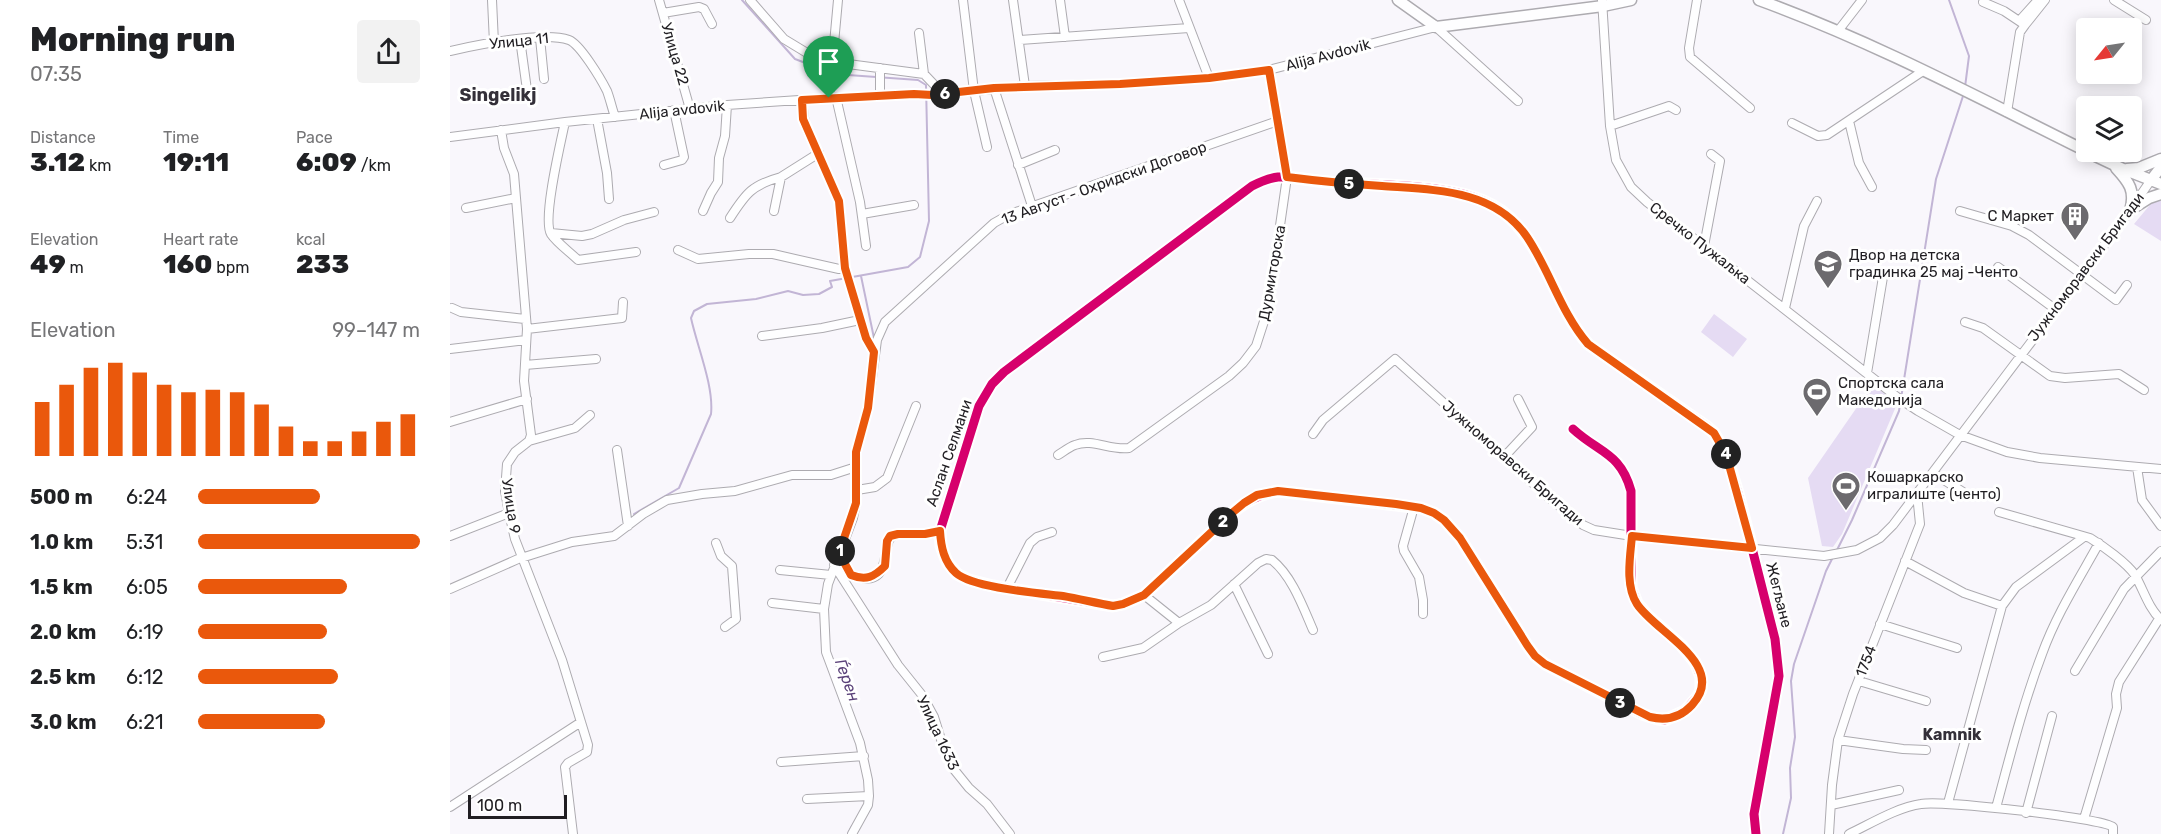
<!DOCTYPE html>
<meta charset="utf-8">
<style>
:root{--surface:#fff;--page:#f2f2f2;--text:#202124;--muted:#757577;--accent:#ea580c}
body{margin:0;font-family:Rubik,sans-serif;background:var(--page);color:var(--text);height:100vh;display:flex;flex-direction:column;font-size:22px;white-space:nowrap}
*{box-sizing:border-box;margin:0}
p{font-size:20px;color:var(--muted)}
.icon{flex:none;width:33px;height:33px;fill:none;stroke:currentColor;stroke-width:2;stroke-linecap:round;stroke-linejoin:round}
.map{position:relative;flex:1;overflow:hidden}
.drawer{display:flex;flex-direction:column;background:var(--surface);width:450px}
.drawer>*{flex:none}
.needle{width:39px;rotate:240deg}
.buttons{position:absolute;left:1626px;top:18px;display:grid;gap:12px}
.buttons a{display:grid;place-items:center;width:66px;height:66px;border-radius:6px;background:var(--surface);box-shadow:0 3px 15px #0003;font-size:30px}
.scale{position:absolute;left:18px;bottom:15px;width:99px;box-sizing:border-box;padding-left:6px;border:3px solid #201e22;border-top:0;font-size:16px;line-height:21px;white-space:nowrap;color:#201e22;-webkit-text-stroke:4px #fff;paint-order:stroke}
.pin{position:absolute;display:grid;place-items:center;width:51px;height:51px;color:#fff;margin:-62px -26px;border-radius:50% 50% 50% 0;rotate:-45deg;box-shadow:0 0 6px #0007}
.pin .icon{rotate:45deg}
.km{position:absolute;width:30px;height:30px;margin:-15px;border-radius:50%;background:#222;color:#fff;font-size:16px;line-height:30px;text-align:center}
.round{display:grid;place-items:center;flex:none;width:63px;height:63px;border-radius:6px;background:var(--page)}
.summary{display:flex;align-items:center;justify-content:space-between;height:102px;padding:0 30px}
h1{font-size:33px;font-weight:800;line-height:45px}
.figures{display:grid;grid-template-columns:repeat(3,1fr);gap:9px;height:102px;padding:6px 30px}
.figures div{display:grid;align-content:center}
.figures b{font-size:26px;font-weight:800}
.figures small{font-size:16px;font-weight:400}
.figures p{font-size:16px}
.chart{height:168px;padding:12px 30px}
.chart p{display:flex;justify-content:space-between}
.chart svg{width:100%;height:108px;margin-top:6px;stroke:var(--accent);stroke-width:6}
ul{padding:0 30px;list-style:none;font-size:20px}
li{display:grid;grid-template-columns:96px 72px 1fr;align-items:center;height:45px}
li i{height:15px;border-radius:8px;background:var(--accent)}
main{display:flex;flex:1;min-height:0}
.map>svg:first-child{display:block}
.green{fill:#e5dbf3}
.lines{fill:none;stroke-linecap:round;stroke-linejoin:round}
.stream{stroke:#c2b5d5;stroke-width:2}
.minor-casing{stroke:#adabb0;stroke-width:10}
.tertiary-casing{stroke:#adabb0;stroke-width:13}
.secondary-casing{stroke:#adabb0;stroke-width:13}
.minor{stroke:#fefeff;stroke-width:8}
.tertiary{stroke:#fefeff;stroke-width:10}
.secondary{stroke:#fefeff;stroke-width:10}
.cycleway-casing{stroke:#fff;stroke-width:13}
.cycleway{stroke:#d6006c;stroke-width:9}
.route-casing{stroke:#fff;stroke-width:12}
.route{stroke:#ea580c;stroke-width:8}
.labels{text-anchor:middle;stroke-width:6;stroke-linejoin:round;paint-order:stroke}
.street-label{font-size:15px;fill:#201e22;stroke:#fff}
.poi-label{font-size:15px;fill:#201e22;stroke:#fff;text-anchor:start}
.water-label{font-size:16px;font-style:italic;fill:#5a4179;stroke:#fff}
.neighbourhood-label{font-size:16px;font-weight:bold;fill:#343039;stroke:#fff}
.quarter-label{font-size:18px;font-weight:bold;fill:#343039;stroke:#fff}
</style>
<main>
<section class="drawer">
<div class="summary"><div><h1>Morning run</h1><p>07:35</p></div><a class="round"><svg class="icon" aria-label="share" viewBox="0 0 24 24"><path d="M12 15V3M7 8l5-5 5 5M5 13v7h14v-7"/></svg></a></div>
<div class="figures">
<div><p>Distance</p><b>3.12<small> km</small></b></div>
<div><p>Time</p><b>19:11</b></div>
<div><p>Pace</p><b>6:09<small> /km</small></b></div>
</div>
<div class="figures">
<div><p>Elevation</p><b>49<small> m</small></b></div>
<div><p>Heart rate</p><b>160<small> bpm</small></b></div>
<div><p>kcal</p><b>233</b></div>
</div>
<div class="chart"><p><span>Elevation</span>99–147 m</p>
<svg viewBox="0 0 160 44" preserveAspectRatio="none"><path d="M5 44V22M15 44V15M25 44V8M35 44V6M45 44V10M55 44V15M65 44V18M75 44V17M85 44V18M95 44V23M105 44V32M115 44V38M125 44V38M135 44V34M145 44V30M155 44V27"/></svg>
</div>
<ul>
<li><b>500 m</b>6:24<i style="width:55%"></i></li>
<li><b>1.0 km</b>5:31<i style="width:100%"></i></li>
<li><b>1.5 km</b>6:05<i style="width:67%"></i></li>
<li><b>2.0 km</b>6:19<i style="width:58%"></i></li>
<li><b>2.5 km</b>6:12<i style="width:63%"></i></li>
<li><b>3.0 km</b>6:21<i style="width:57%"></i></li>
</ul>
</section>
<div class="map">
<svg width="1711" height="834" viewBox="0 0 1711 834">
<rect width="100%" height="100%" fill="#f9f7fc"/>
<path class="green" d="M1711,198V241L1684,224L1704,200Z
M1264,314L1297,339L1283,357L1251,332Z
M1423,384L1447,404L1392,534L1383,547L1372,546L1358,478Z"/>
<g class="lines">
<path class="stream" d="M292,0L345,59L379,72
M1499,0L1519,56L1515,87
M411,276L424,338
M184,514L229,488L261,414C264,386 247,346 241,318L244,311L257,304L306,299L338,291L353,295L369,294L382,287L380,281L458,267L470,257L479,221L476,85L468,80L384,74
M1386,552L1402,520L1449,411L1486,179L1514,93
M371,624L372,642
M398,834L402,826
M1333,834L1341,798L1340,768L1345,737L1341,681L1344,664L1376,571L1383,557"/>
<g class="minor-casing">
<path id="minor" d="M42,0L44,43
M209,0L240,109
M300,0L334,39L357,53L383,62L474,74L493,94
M513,0L524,91L537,147
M563,0L575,86
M610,0L615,37
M729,0L759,78
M1152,0L1160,126L1166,160L1181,187L1197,202L1447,397L1468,411L1510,435L1557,452L1590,458L1711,469
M1247,0L1239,48L1240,57L1300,108
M1664,0L1696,20
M1533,2L1554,11L1575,25L1570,32L1557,112
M213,13L249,7L254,9L262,24
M1570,20L1588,0
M1575,25L1595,0
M1388,31L1412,0
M469,33L474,74
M90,38L94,79
M70,39L77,90
M570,40L739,28
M0,51C27,45 94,31 119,40C130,44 151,79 157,91C160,99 162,108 165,117
M430,68V96
M544,88L582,206
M386,97L410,202L416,246
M379,98L388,0
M352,100L355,125L389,201L395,268L416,337L424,352
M147,119L157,173L159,199
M1399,121L1409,163L1422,187
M115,122C111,141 92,220 101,234C107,243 120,252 128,260L186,252
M1342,123L1368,136L1377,135L1473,71
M1160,126L1219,106L1226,110
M51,130L54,148L64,174L66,198L77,329L74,381L81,435L79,441L65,452L57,464L55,491L59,513L65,539L112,660L138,745L137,752L118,763L115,767L123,834
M0,137L115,122L277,105L379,98L464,94L482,95L575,86L670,84L759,78L819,70L986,27L1068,101
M214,165L232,160L234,157L224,110
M568,165L605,150
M16,208L66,198
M253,211L261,193L268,182L269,158L275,136L277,105
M324,211L331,177L369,153
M1510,211L1562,226L1579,235L1666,300L1677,285
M412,214L464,205
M280,218C296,193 302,185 331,177
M101,233L132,236L142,234L174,220L204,212
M1254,246L1270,161L1261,154
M228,250L248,259L299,254H323L389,269L395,268
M1548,267L1605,309
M2,308L11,312L75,319
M1335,308L1354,226L1367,201
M1515,322L1533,328L1600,376L1615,378L1669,374L1694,390
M77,329L172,318L173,302
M312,336L372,328L410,320
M0,349L76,340
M75,365L146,359
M1417,373L1433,277
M0,422L77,399
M1123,429C1149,453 1171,453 1181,491V587L1187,603L1197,615L1231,645L1245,662L1251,677V690L1248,696L1235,711L1215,720L1208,719L1192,714L1095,664L1085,656L1077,645L1010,538L994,520L984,513L971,508L828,491C809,494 796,501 782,513L694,595L673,604L663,606L543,586L519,580L507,574L497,562L491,546L490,531L529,406L542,384L554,372L802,186C810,182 819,178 828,177C844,176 861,181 878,182C922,185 982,184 1023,197C1035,201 1049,208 1059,217C1096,251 1105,306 1138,344L1256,426L1264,433L1276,454L1288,493L1325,639L1329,676L1304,814L1306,834
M863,434L873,420L945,359L1097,496L1133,525L1144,530L1182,536L1374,556L1407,550L1430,538L1443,525L1674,219L1701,180
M79,441L125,428L140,415
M167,450L178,526
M608,455C613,452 619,447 625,445C642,438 661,451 679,448L779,376L793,363L806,346L818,309L837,177L819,70
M1054,457L1082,427L1068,399
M1687,467L1692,500L1711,526
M1483,473L1513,492
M407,490L425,487L437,478L466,406
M964,507L953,546L954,551L969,577L973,600V614
M1549,512L1640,538C1653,546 1677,563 1685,575C1694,591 1698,607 1711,620
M0,536L59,513
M266,543L271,556L282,566L286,619L275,627
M389,553L401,575C446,592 429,542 443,536C452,531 466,535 476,534C481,534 485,532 490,531
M1455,561L1514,593L1552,606
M384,565L448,665L472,695L484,717L493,746L502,767L519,788L537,804L560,834
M330,570L381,575
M784,584L818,654
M557,588L580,543L587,537L602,532
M0,589L68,559L122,542L164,536L193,514L217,500L252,494L285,491L342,475H381L406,467
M694,595L729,623
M322,603L374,609
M1430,624L1507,648
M653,657L693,648L729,623L761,605L808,563L816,559L822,560C842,576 853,607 863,630
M1625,671L1674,589L1711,551
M1409,681L1476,701
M1388,740L1453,749L1476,750
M331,762L414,756
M357,799L419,796
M1498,803L1552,606L1566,587L1634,537
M1381,805L1449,790
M0,807L131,722
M1546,808C1560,756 1573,704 1592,654C1606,615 1629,579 1649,543
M1576,813L1602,716
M1634,819L1667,708L1666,694L1669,682L1709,619
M402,834L418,805L419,796L418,780L410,743L376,652L374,609L378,584L403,518L406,503V452L418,408L427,340L435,322L544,223L560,214L828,121
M1379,834L1382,785L1388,740L1403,694L1470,524L1467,494
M1399,834C1420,824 1448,807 1471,804C1491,800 1652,818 1663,827V834"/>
</g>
<g class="tertiary-casing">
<path id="tertiary" d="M1701,180L1711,167"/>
</g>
<g class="secondary-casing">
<path id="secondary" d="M948,0L986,27L1153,6L1181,0
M1309,0C1422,41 1529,98 1636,151
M1637,152L1673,169L1711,184
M1666,168C1679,182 1686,191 1680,211
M1677,169L1689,168L1711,159
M1680,210L1699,198L1711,194"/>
</g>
<use href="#minor" class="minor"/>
<use href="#tertiary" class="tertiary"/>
<use href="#secondary" class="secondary"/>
<g class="cycleway-casing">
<path id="cycleway" d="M1123,429C1149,453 1171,453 1181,491V587L1187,603L1197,615L1231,645L1245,662L1251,677V690L1248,696L1235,711L1215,720L1208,719L1192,714L1095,664L1085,656L1077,645L1010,538L994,520L984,513L971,508L828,491C809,494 796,501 782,513L694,595L673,604L663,606L543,586L519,580L507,574L497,562L491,546L490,531L529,406L542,384L554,372L802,186C810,182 819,178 828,177C844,176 861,181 878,182C922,185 982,184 1023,197C1035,201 1049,208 1059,217C1096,251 1105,306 1138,344L1256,426L1264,433L1276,454L1288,493L1325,639L1329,676L1304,814L1306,834"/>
</g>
<use href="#cycleway" class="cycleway"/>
</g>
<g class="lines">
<g class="route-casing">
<path id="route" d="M819,70L837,177C868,181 900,184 932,186C984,190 1044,189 1077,237C1100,271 1111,313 1138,344L1264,433L1276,454L1302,548L1182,536C1180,558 1175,585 1187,604C1205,632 1279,665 1242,705C1230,718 1216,721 1200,717L1095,664L1085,656L1077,645L1010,538L994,520L984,513L971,508L946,504L828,491L807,495L794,503L782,513L694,595L673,604L663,606C646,603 630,599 613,596C588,593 523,588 506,573C494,562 491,547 490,531L475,534H448L440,536L437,541L435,566C424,577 416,581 401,575L389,553L406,503V452L418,408L424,352L416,338L395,268L389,201L353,119L352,100L464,94L482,95L544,88L670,84L759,78Z"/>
</g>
<use href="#route" class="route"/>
</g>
<defs>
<g id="building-pin" transform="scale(1.5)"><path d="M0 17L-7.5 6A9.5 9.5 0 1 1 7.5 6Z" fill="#6c6a6e" stroke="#fff"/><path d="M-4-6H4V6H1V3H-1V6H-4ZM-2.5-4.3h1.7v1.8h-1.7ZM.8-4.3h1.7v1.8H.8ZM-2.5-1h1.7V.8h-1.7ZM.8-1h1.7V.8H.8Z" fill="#fff"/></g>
<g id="school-pin" transform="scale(1.5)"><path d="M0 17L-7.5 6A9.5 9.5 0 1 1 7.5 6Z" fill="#6c6a6e" stroke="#fff"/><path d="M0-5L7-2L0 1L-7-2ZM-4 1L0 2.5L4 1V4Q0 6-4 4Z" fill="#fff"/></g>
<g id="stadium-pin" transform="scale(1.5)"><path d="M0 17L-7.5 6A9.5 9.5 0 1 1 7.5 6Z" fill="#6c6a6e" stroke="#fff"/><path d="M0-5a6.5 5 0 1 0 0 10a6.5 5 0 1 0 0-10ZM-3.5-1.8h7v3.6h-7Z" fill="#fff"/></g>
</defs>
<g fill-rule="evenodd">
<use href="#building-pin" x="1625" y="216"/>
<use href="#school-pin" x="1378" y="264"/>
<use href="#stadium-pin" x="1367" y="392"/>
<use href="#stadium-pin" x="1396" y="486"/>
</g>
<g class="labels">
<g class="street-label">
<text transform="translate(69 41) rotate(-6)" y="5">Улица 11</text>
<text transform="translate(225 54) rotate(74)" y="5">Улица 22</text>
<text transform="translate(878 55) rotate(-15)" y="5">Alija Avdovik</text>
<text transform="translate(232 110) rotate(-6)" y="5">Alija avdovik</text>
<text transform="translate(654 183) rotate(-20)" y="5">13 Август - Охридски Договор</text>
<text transform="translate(1250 243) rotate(38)" y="5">Сречко Пужаљка</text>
<text transform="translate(1636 267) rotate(-53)" y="5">Јужноморавски Бригади</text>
<text transform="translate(822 273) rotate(-80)" y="5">Дурмиторска</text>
<text transform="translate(499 453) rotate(-71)" y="5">Аслан Селмани</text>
<text transform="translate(1063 463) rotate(41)" y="5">Јужноморавски Бригади</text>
<text transform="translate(61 506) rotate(81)" y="5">Улица 9</text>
<text transform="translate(1329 595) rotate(76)" y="5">Жегљане</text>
<text transform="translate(1416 661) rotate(-69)" y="5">1754</text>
<text transform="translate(488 733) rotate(65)" y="5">Улица 1633</text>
</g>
<g class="poi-label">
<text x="1604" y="221" text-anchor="end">С Маркет</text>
<text x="1399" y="260">Двор на детска<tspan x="1399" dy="17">градинка 25 мај -Ченто</tspan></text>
<text x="1388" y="388">Спортска сала<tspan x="1388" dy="17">Македонија</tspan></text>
<text x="1417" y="482">Кошаркарско<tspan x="1417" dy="17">игралиште (ченто)</tspan></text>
</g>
<g class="water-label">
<text transform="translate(398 680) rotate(70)" y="6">Ѓерен</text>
</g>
<g class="neighbourhood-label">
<text x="1502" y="740">Kamnik</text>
</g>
<g class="quarter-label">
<text x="48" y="101">Singelikj</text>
</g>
</g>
</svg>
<div class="buttons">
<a><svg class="needle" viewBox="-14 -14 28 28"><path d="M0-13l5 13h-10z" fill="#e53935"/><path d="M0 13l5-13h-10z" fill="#757577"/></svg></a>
<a><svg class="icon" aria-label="layers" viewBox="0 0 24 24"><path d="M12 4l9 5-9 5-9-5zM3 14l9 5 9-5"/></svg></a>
</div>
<div class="scale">100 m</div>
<div class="pin" style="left:379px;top:98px;background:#1e9e55"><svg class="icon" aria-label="arrive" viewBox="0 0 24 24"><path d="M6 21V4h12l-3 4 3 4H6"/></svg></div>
<b class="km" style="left:390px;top:551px">1</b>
<b class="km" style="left:773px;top:522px">2</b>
<b class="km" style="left:1170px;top:703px">3</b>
<b class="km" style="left:1276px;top:454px">4</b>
<b class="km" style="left:899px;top:184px">5</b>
<b class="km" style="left:495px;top:94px">6</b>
</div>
</main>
